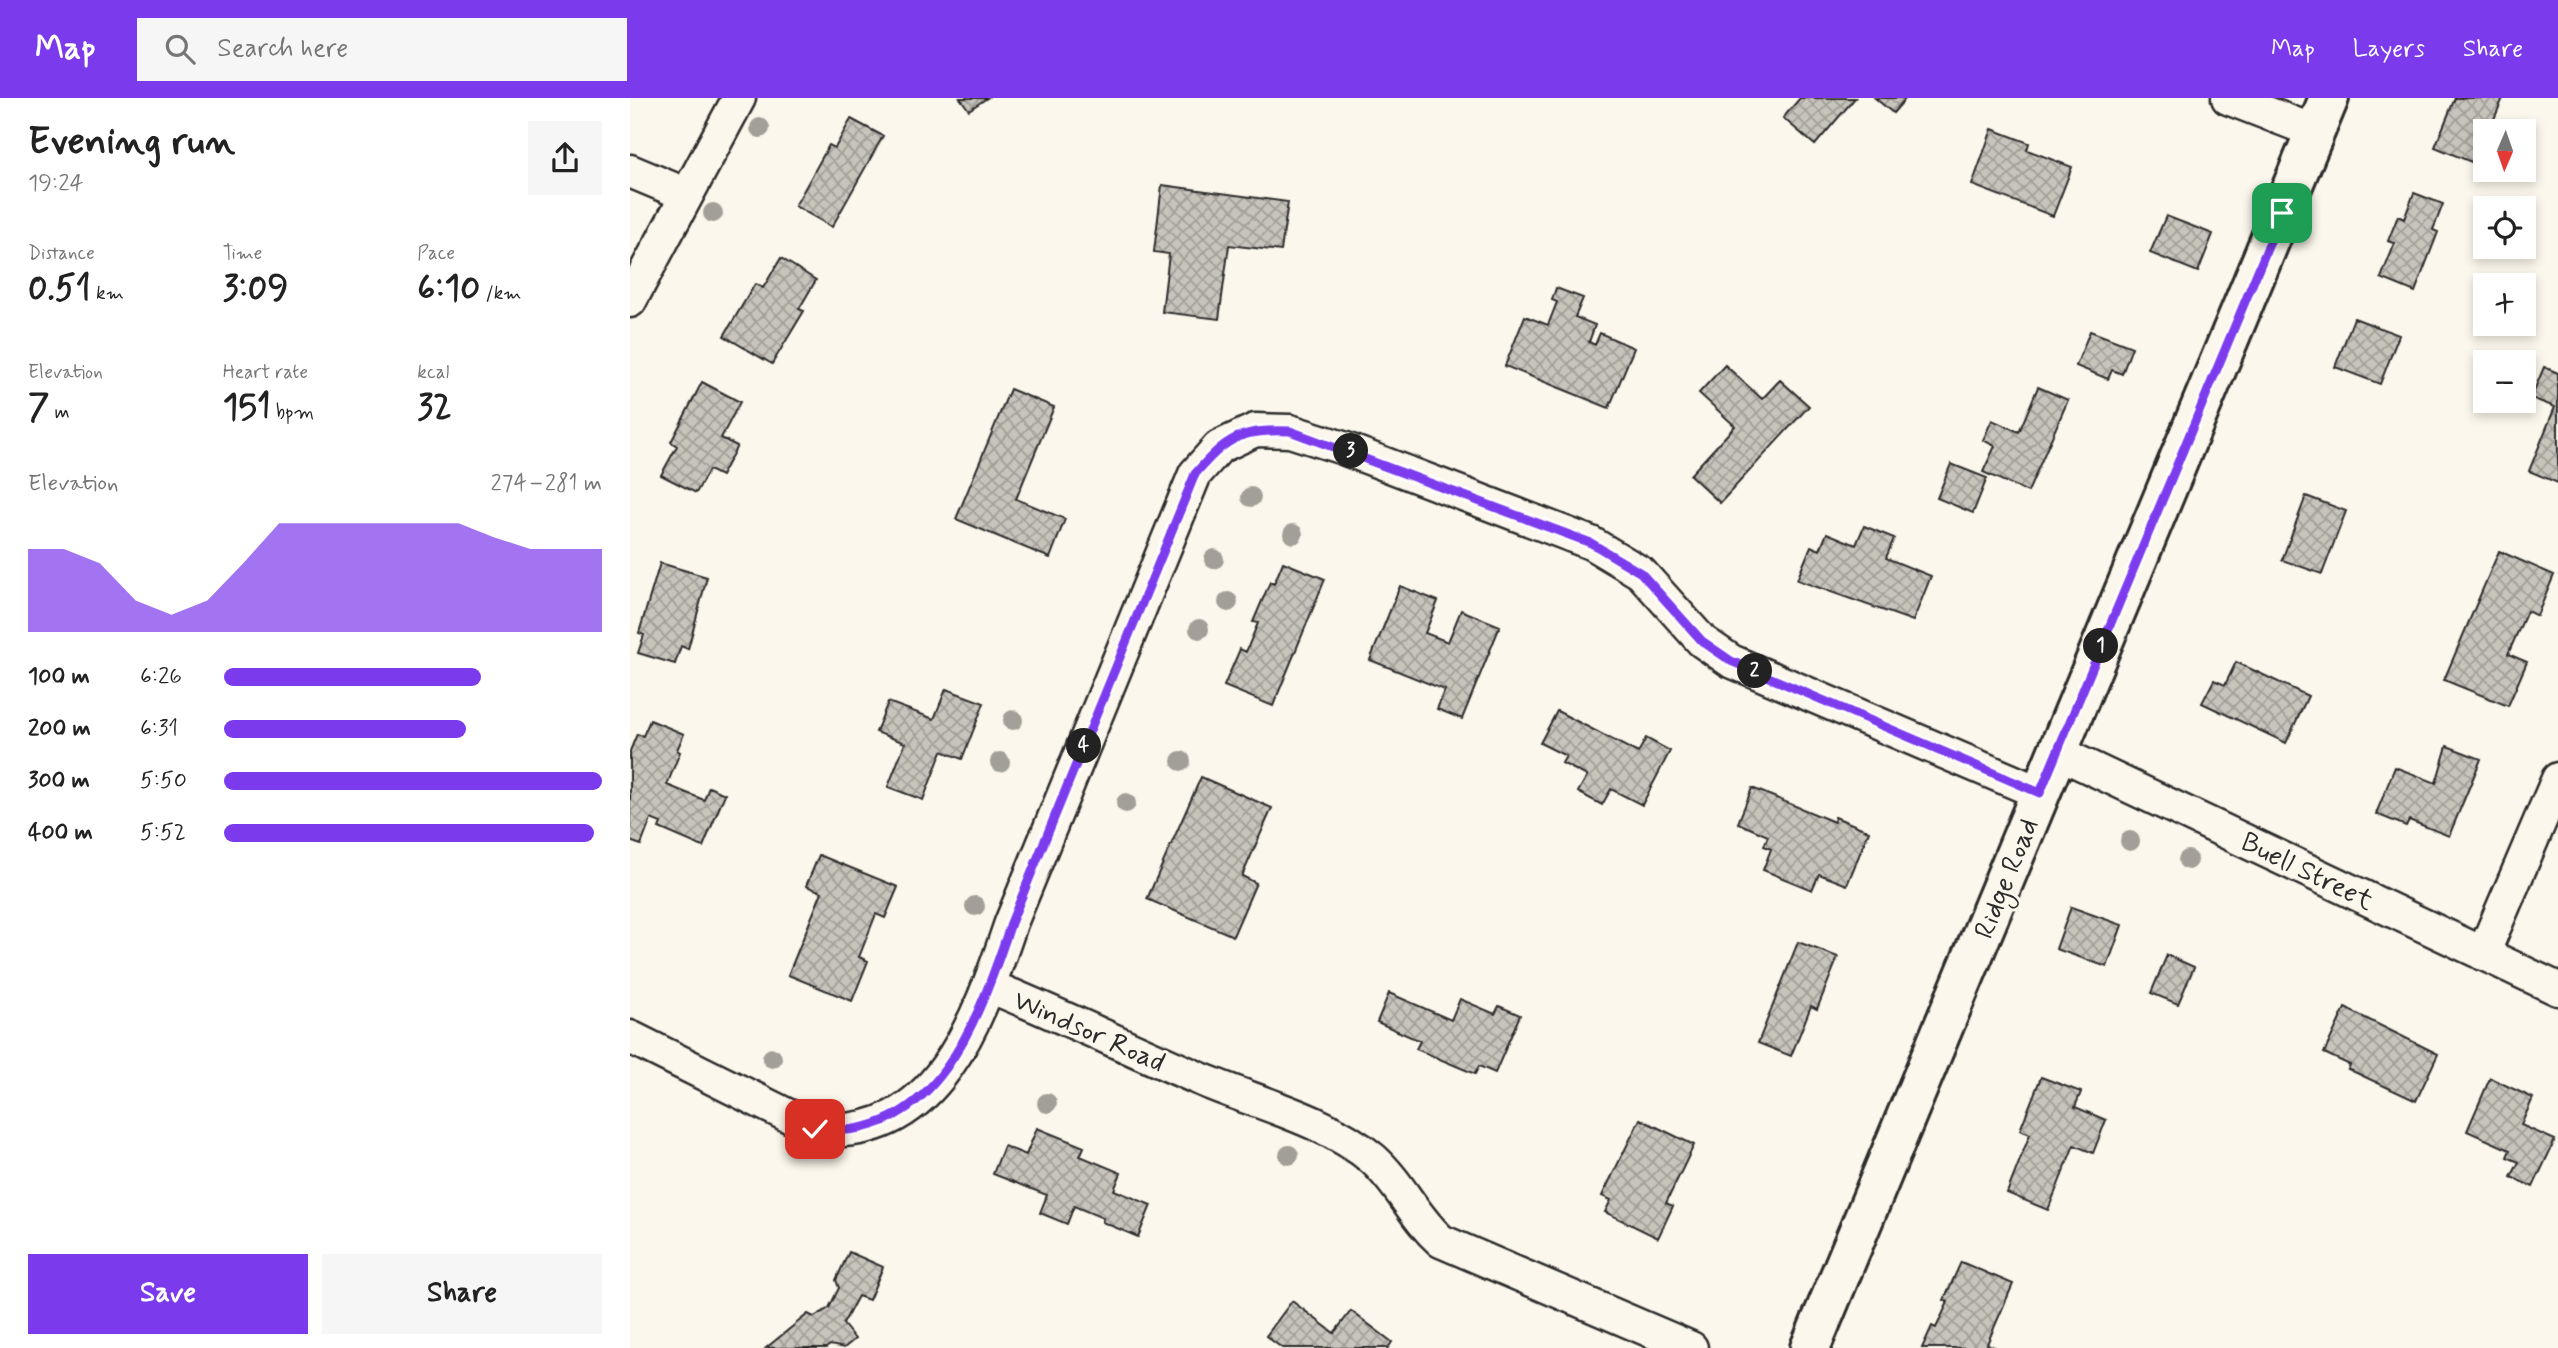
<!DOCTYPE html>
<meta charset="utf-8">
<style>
:root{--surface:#fff;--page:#f6f6f6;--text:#222;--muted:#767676;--accent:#7c3aed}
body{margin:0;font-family:Mynerve,sans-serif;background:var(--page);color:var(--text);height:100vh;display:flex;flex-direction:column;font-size:26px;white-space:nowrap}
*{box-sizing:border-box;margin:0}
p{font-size:23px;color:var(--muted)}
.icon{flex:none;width:38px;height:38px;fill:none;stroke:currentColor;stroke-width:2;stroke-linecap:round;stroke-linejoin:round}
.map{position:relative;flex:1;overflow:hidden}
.drawer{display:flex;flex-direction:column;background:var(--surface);width:630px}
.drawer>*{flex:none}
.needle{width:46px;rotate:182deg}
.fabs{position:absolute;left:1843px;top:21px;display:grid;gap:14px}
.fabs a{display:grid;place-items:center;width:63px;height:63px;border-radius:0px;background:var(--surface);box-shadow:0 4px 10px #0003;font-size:35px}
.pin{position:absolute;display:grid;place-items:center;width:60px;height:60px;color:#fff;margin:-30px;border-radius:14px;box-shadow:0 4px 10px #0006}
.km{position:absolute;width:35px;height:35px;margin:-18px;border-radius:50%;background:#222;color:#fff;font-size:19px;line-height:35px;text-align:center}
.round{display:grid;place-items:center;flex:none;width:74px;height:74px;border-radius:0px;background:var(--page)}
.overview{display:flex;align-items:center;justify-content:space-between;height:119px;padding:0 28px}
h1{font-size:38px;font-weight:700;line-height:52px}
.stats{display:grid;grid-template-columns:repeat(3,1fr);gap:10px;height:119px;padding:7px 28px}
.stats div{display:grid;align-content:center}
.stats b{font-size:35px;font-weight:700}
.stats small{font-size:19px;font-weight:400}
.stats p{font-size:19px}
.chart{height:196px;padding:14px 28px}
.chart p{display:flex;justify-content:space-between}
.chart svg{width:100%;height:126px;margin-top:7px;fill:var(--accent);opacity:.7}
.button{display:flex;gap:14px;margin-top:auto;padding:14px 28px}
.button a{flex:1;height:80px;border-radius:0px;background:var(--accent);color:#fff;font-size:28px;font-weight:700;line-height:80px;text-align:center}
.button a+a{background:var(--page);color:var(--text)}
ul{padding:0 28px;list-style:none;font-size:23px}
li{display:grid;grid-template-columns:112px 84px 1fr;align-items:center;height:52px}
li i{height:18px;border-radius:9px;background:var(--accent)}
header{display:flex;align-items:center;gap:42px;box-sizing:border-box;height:98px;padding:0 35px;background:var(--accent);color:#fff}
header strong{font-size:33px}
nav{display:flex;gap:38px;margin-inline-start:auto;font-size:24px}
.search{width:490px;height:63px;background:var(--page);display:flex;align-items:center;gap:18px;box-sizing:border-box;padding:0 24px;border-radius:0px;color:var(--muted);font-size:26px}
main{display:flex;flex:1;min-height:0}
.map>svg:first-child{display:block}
.building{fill:url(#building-cross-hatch);stroke:#2b2b2b;stroke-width:2}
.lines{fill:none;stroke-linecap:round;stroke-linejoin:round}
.minor-casing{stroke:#2b2b2b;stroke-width:37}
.secondary-casing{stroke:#2b2b2b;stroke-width:44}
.minor{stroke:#fbf7ec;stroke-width:32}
.secondary{stroke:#fbf7ec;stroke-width:38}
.tree{fill:#a19f98}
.route-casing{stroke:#fff;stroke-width:14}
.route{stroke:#7c3aed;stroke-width:9}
.labels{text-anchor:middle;stroke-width:6;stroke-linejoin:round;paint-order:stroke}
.street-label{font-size:28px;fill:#2b2b2b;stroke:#fbf7ec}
</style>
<header>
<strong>Map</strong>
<div class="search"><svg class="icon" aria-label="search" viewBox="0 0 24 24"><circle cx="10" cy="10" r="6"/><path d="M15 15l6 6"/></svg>Search here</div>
<nav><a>Map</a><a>Layers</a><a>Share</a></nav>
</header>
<main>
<section class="drawer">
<div class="overview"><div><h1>Evening run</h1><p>19:24</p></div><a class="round"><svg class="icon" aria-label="share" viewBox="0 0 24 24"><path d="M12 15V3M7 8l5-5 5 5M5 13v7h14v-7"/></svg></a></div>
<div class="stats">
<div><p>Distance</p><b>0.51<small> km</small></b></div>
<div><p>Time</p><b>3:09</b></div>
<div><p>Pace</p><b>6:10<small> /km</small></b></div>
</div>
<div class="stats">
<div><p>Elevation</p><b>7<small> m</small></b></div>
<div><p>Heart rate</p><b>151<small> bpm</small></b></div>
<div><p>kcal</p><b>32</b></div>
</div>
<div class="chart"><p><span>Elevation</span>274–281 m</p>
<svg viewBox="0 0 160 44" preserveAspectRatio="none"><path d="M0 44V15L10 15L20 20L30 33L40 38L50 33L60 20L70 6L80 6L90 6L100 6L110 6L120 6L130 11L140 15L150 15L160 15V44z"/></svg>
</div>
<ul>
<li><b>100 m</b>6:26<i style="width:68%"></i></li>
<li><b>200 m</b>6:31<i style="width:64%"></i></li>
<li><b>300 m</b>5:50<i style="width:100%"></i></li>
<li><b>400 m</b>5:52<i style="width:98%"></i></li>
</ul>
<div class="button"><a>Save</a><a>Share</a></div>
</section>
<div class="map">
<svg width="1928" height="1250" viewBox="0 0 1928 1250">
<defs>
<pattern id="building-cross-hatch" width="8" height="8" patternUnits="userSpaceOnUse" patternTransform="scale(1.75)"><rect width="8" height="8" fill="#c7c4bc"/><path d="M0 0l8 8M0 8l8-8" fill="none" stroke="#a29f99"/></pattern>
</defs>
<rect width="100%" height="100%" fill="#fbf7ec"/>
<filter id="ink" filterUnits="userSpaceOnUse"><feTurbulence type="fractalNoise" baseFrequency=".0143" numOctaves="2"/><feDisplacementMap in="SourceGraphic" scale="14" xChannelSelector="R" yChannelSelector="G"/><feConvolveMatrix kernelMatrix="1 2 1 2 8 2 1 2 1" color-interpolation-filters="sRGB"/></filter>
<g filter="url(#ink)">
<path class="building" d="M330,0H357L339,12Z
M1170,0H1225L1185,47L1153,20Z
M1245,0H1276L1263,15Z
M1825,0H1873L1859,33H1855V44L1846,66L1805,49Z
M221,21L253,38L202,129L165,108L199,47L205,50Z
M1362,31L1399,45L1397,52L1442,69L1423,118L1342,87Z
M532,87L658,104L651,153L599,147L589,221L532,214L539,156L524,154Z
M1784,95L1813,106L1803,132L1808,134L1785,194L1751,180L1765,145L1758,143L1768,118L1774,121Z
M1536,118L1583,136L1568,174L1520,155Z
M151,160L186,182L169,211L174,213L142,266L94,238L125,186L133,190Z
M926,190L953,200L945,219L965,227L959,244L965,247L970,235L1004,250L979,310L875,268L895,218L918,227L927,204L922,202Z
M1724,220L1769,237L1750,286L1705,269Z
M1460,233L1502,249L1492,276L1482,272L1478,281L1446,268Z
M1095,267L1132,301L1150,282L1179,308L1090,405L1060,377L1105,328L1069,295Z
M1914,269L1928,275V385L1899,373L1925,309L1901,300Z
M72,284L110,304L91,340L107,348L91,378L79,372L66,395L31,377L47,348L41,344Z
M1408,289L1438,302L1398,394L1353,374L1365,348L1353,342L1362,322L1389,334Z
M380,291L424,309L386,401L435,421L420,460L326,421Z
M1321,366L1357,380L1343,415L1307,400Z
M1676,398L1716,413L1692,476L1652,462Z
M1234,428L1264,440L1256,460L1301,478L1283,523L1167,482L1181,448L1190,452L1197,435L1226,447Z
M1869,453L1924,477L1907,518L1897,513L1878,556L1897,564L1878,608L1814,582Z
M653,464L695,481L643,608L594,588L610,551L616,554L628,525L623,524L640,484L644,486Z
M30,465L77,479L58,551L51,548L45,566L8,555L14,537L9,535Z
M770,488L808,503L795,535L818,544L831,512L870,528L832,621L807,611L815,592L740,562Z
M1606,564L1678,598L1656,645L1572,605L1584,582L1595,587Z
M316,591L354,605L332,661L312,653L293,702L258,689L275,645L246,634L258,604L304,621Z
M927,613L1008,655L1016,640L1040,653L1012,707L981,691L972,707L948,694L957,678L932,665L936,658L910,645Z
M20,622L54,636L47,652L50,654L37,687L74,702L79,689L95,696L73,749L29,730L31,725L21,721L11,747L0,743V653L7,636L13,638Z
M1817,648L1851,661L1819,738L1779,722L1776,728L1746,716L1765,669L1806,685Z
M571,679L642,710L612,778L626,785L603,838L517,801Z
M1122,690L1204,724L1205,719L1239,733L1217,787L1189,776L1182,792L1133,772L1141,751L1134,748L1138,738L1108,725Z
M189,757L268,789L255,820L246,816L229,859L238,863L222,903L158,877L192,794L176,788Z
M1441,809L1492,827L1477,869L1426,851Z
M1168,844L1208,859L1187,911L1181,908L1161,958L1128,945Z
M1537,857L1564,869L1548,906L1521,895Z
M759,895L821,922L830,901L865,916L869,908L890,917L865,975L849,968L845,976L786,951L790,943L747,924Z
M1715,910L1808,956L1786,1003L1718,971L1720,967L1694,955Z
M1411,979L1451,994L1445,1009L1476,1022L1463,1055L1444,1047L1418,1112L1377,1095L1400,1036L1390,1032Z
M1860,980L1903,1000L1891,1027L1925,1042L1903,1089L1881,1079L1889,1064L1877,1059L1880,1052L1837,1033Z
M1010,1021L1064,1047L1036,1105L1043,1108L1028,1140L975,1114L981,1102L972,1098Z
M407,1030L454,1049L450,1058L491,1075L484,1092L521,1107L508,1139L472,1124L473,1120L444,1108L437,1126L410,1115L417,1097L363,1076L374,1048L396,1057Z
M219,1154L253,1169L239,1202L228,1198L213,1226L225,1241L214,1250L200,1247L196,1250H136L178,1216L184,1219L199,1210L209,1190L206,1182Z
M1331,1164L1383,1186L1357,1246L1366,1250H1292L1302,1228L1306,1230L1318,1204L1314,1202Z
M662,1203L704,1235L721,1213L762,1244L758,1250H652L636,1238Z"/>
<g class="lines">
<g class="minor-casing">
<path id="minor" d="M1598,0L1686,34
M0,73L55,96
M0,203L109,0
M1427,654L1928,891
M1853,856L1928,681
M359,888C432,918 503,952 575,983C630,1006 697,1022 743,1061C770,1085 784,1119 811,1143L1061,1250
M0,939L185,1031C307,1047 350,917 381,825L565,376L589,349L625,332L660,333L713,350L961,445L1011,475L1072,543L1101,563L1410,695"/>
</g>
<g class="secondary-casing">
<path id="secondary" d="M1180,1250L1699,0"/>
</g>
<use href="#minor" class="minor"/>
<use href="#secondary" class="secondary"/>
</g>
<g class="tree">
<circle cx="130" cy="30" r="10"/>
<circle cx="83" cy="115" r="10"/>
<circle cx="621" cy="399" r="10"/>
<circle cx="663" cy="436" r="10"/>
<circle cx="584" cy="461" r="10"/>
<circle cx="598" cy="504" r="10"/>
<circle cx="569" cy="531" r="10"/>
<circle cx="383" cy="622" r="10"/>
<circle cx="551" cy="663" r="10"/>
<circle cx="370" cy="664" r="10"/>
<circle cx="496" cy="705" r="10"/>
<circle cx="1500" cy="743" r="10"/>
<circle cx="1558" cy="762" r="10"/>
<circle cx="345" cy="808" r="10"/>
<circle cx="142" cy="960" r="10"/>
<circle cx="417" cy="1005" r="10"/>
<circle cx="659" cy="1057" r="10"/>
</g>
</g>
<g class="lines" filter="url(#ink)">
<g class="route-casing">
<path id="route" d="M185,1031C307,1047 350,917 381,825L565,376C597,339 611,331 660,333L961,445L1011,475L1072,543L1101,563L1410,695L1652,115"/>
</g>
<use href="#route" class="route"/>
</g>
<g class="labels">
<g class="street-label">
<text transform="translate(1678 772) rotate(26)" y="10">Buell Street</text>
<text transform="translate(1375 780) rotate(-68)" y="10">Ridge Road</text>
<text transform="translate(460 932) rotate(24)" y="10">Windsor Road</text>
</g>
</g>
</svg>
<div class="fabs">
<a><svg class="needle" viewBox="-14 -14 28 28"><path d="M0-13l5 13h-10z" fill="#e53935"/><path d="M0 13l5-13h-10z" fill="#767676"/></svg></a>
<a><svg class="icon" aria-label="locate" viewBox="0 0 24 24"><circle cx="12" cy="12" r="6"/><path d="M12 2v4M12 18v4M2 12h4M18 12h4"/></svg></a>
<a>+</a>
<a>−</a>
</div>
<div class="pin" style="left:1652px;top:115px;background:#1e9e55"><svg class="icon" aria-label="arrive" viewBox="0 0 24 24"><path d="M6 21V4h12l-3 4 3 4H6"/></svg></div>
<div class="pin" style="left:185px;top:1031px;background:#d93025"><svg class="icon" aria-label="check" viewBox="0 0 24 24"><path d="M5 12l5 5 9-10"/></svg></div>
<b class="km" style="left:1471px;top:548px">1</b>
<b class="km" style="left:1125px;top:573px">2</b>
<b class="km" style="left:721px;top:353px">3</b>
<b class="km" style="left:454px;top:648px">4</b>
</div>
</main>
